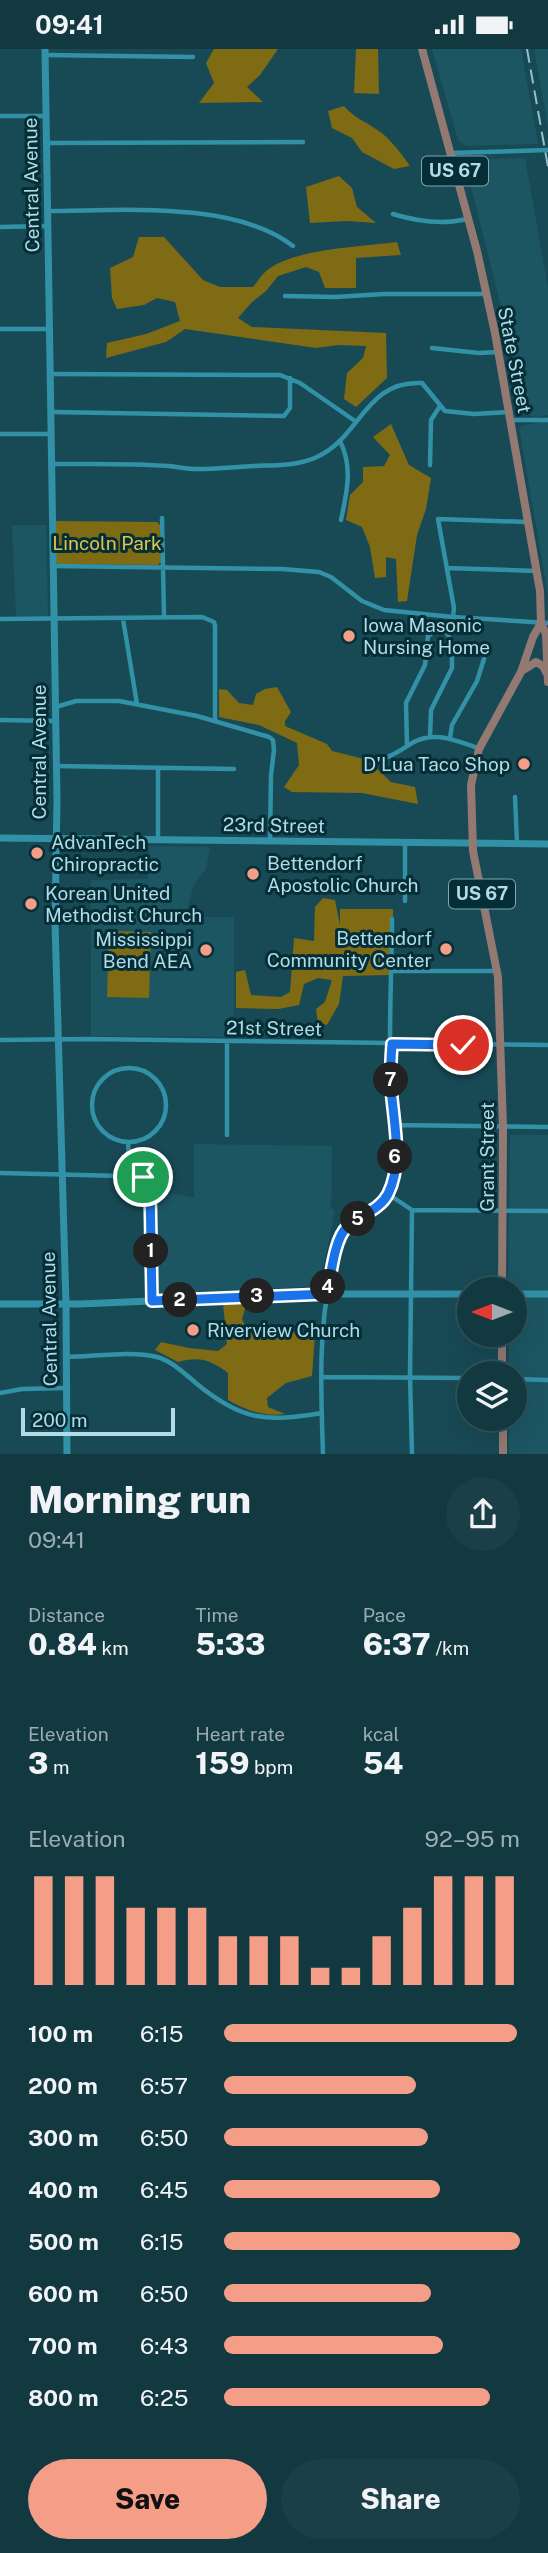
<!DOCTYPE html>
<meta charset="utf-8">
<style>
:root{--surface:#123840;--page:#1b3f47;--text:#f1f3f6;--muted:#9cacb1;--line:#315259;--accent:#f49e88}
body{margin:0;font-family:"Public Sans",sans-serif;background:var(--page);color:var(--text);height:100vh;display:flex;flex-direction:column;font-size:26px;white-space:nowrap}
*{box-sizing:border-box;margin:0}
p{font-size:23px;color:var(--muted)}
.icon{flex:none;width:38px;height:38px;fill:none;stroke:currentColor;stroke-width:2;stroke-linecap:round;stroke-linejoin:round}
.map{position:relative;height:1405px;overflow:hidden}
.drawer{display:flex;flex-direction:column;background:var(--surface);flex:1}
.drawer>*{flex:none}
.needle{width:46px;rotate:270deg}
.controls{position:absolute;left:457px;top:1228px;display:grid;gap:14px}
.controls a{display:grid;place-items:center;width:70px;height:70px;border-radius:50%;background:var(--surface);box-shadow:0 7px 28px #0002,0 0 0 2px var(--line);font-size:35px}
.scale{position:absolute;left:21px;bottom:18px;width:154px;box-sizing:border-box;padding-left:7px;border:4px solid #b1dbe6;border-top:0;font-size:19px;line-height:24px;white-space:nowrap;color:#b1dbe6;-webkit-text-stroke:5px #052e37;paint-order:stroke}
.pin{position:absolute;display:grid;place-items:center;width:60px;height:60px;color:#fff;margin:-30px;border:4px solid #fff;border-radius:50%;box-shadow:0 2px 7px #0007}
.km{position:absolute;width:35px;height:35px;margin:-18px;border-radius:50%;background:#222;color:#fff;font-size:19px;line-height:35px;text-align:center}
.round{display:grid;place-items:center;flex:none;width:74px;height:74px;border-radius:37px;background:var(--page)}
.head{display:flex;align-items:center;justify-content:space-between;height:119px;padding:0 28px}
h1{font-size:38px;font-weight:800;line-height:52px}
.stats{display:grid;grid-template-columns:repeat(3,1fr);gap:10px;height:119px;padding:7px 28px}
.stats div{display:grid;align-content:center}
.stats b{font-size:30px;font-weight:800}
.stats small{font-size:19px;font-weight:400}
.stats p{font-size:19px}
.chart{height:196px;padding:14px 28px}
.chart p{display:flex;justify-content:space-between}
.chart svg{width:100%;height:126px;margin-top:7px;stroke:var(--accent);stroke-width:6}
.button{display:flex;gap:14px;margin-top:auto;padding:14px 28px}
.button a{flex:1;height:80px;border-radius:42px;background:var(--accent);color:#111;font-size:28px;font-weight:800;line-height:80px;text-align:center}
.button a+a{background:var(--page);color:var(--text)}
ul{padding:0 28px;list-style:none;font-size:23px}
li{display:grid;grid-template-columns:112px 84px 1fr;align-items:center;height:52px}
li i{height:18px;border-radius:9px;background:var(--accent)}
.status{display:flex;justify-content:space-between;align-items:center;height:49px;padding:0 35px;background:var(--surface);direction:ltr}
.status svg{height:19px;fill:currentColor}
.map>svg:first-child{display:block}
.built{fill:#1c5662}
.green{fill:#7e6b14}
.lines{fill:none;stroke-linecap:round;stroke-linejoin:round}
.street{stroke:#3291a6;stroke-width:4.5}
.secondary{stroke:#3291a6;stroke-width:7}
.primary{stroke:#937971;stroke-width:8}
.rail{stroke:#93bfca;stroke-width:2;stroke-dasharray:14 7;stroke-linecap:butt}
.route-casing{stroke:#fff;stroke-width:14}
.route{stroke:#1a73e8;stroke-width:9}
.poi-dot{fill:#f49e88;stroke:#052e37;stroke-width:2.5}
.labels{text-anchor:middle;stroke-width:6;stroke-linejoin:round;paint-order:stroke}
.shield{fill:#052e37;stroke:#7da7b2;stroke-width:2}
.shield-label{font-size:18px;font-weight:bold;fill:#b1dbe6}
.street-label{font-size:19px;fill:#b1dbe6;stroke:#052e37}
.park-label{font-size:19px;fill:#e1c44f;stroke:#052e37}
.poi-label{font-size:19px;fill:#b1dbe6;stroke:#052e37;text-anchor:start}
</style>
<div class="status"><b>09:41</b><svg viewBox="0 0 49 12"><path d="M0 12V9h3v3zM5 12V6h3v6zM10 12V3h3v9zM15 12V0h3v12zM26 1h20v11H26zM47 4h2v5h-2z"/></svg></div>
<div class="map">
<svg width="548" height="1405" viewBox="0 0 548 1405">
<rect width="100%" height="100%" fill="#184a55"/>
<path class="built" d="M432,0H521L538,95L466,97L458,91Z
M534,0H548V78Z
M525,109L548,239V366L537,368L519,364L502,262L465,113L470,111Z
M548,371V546L519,378Z
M12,476H46L48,568L16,567Z
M149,797L210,798L206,820L194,836L187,859L188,868H234V966L230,967V988L91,987V831L148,830Z
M510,1086H548V1405H509V1370H514V1325H509V1286H514V1241H508Z
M194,1095L332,1097L331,1159L335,1162L319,1237L157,1246V1141L194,1149Z"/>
<path class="green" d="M214,0H278L260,26L247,38L263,53L199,54L214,34L206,14Z
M356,0H378L379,45L354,44Z
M344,57C353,68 364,72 376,80C390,89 400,103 410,117L394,120L362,103L352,89L332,79L328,62Z
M339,127L352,139L357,158L376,174L347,172L310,174L306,138Z
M139,188H164L203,231L220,238H253C257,234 259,229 263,225C288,199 362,198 397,193L401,206L356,209V239H325L319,223L306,218L278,227L266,242L252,253L238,269L252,278L386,284L387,329L356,358L344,350L347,324L363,309L366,297L338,296L316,299L185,280L166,293L106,309L107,294L146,285L180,272L175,253L157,249L144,256L117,260L112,249L110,219L133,208Z
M391,375L409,416L431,429L426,460L417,486L407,552L398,553L396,510L386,508V528L375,529L370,498L362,478L346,471L350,446L363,433V418L384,417L390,406L373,388Z
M54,472L157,473L160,476L161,513L158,516L58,515L55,512Z
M277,638L291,663L285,672V677L327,695L332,702L368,711L391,733L415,738L418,755L362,744L292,743L284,738L299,716L297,694L259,676L219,668V640L227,641L239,654L253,656L256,645L265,640Z
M323,849L335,851L340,876V860H393V918L389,926L343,927L339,955L327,976L318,973L316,960L325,953L332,931L318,929L304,935L299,956L278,960L236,959V923L245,921L251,946L281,948L290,943L294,889L314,892L315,858Z
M109,882L151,883L149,949L107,948Z
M247,1253L242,1270L248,1283C270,1289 293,1279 315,1285L312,1327L286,1334L267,1349L268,1358L285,1365C263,1368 246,1361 228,1351V1324C211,1311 199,1307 178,1313L155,1301L161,1293L189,1299L218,1302L227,1295L223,1254Z"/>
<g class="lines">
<path class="street" d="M46,6L193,8
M0,67H46
M46,94L303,93
M451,104L548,101
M47,162C120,162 233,151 293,197
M393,165C416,172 443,176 467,170
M0,178L48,177
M285,247L335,248L384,245H485
M0,280H49
M432,299L479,304L498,303
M50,325L280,326L300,334L355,372
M51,363L284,367L290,359V329
M511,371H548
M0,385H51
M340,392C353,418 347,443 341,471
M51,415C90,415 130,414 169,417C178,418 186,420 195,420C215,420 235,418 254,417C275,416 298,417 317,408C361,388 365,331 422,334L445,362L474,365L509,363
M430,416L431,371L440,357
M162,469L164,568
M54,517L282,520L319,523L331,528L362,552L384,561L453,568L548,574
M447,519L536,522
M453,568L454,559L438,470L528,473
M0,570L202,568L214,573L215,577V672
M123,570L137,655
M56,658L76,652H119L197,667L269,688L273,691L274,701L271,726L270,791
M0,671L55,672
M450,689L452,676L477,632L484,610
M407,697L406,654L425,616L428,587L434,583L441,582L447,584L452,595V619L431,661L430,688
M382,710C393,707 403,700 412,694C435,681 456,692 478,699
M57,717L234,720
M158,720V790
M515,748L517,794
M405,852V794
M392,922H496
M0,991L89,990L548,996
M92 1056a37 37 0 1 1 74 0a37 37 0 1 1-74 0Z
M395,1076L548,1078
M227,1086V992
M128,1093L130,1127
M0,1124L122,1127L146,1130L150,1137L152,1252
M388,1145L412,1161L548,1162
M412,1161L410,1327L412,1405
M65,1308C92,1308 131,1301 157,1308C172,1312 185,1325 197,1335C242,1372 266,1373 322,1364
M321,1328L469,1329
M514,1330L548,1331
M0,1344L22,1340L66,1339
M323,1405C321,1344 318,1284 331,1224C334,1212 335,1199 340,1188C354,1158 387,1170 395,1120C399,1092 392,1064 391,1035C388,980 392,924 392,870"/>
<path class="secondary" d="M45,0L57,751L55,874L66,1255L67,1405
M0,789L548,795
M514,1245H548
M0,1255H80L313,1245H469"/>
<path class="primary" d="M422,0L477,202L495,284L540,542L541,574L546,585L548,633
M523,621L536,613L543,617L547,625
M502,1241L503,1078L498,928L473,802L471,736L479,700L521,623L533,588L541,574
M502,1325V1286
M503,1370V1405"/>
<path class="rail" d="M527,0L548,118"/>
</g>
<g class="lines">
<g class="route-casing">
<path id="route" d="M143,1128L150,1137L152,1252L327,1245C331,1228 334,1190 347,1178C359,1166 380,1161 388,1145C404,1113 393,1071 391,1038C390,1024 391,1009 392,995L463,996"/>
</g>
<use href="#route" class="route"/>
</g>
<g class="poi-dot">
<circle cx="349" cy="587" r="7"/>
<circle cx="524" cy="715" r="7"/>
<circle cx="37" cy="804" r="7"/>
<circle cx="253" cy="825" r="7"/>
<circle cx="31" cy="855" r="7"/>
<circle cx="446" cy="900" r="7"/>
<circle cx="206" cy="901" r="7"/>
<circle cx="193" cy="1281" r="7"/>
</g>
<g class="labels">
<g class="shield">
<rect x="422" y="107.5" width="66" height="29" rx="5"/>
<rect x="449" y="830.5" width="66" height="29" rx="5"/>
</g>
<g class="shield-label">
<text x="455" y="128">US 67</text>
<text x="482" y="851">US 67</text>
</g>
<g class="street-label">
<text transform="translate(31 136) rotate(-91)" y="7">Central Avenue</text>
<text transform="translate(515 311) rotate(79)" y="7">State Street</text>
<text transform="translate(39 703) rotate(-90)" y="7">Central Avenue</text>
<text transform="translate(274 776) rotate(1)" y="7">23rd Street</text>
<text transform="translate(274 979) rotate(1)" y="7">21st Street</text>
<text transform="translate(487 1108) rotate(-90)" y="7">Grant Street</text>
<text transform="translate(49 1270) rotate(-91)" y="7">Central Avenue</text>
</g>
<g class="park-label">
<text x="107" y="501">Lincoln Park</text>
</g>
<g class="poi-label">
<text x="363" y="583">Iowa Masonic<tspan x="363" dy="22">Nursing Home</tspan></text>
<text x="510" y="722" text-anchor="end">D'Lua Taco Shop</text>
<text x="51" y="800">AdvanTech<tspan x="51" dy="22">Chiropractic</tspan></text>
<text x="267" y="821">Bettendorf<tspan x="267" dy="22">Apostolic Church</tspan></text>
<text x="45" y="851">Korean United<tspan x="45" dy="22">Methodist Church</tspan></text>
<text x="432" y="896" text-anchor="end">Bettendorf<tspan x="432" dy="22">Community Center</tspan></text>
<text x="192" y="897" text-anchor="end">Mississippi<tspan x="192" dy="22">Bend AEA</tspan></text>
<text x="207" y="1288">Riverview Church</text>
</g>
</g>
</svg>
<div class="controls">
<a><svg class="needle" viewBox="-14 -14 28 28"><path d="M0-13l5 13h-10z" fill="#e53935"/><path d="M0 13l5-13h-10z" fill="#9cacb1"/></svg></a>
<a><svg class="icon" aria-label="layers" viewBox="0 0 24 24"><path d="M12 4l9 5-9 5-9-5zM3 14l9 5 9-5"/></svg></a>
</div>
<div class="scale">200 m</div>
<div class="pin" style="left:143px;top:1128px;background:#1e9e55"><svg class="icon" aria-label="arrive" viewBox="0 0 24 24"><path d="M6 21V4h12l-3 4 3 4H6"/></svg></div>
<div class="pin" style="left:463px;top:996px;background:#d93025"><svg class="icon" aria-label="check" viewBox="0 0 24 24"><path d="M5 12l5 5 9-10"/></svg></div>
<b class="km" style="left:151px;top:1202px">1</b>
<b class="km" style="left:180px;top:1251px">2</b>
<b class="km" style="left:257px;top:1247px">3</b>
<b class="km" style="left:328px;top:1238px">4</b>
<b class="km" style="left:358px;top:1170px">5</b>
<b class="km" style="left:395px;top:1108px">6</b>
<b class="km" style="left:391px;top:1031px">7</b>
</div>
<section class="drawer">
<div class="head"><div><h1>Morning run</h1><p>09:41</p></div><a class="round"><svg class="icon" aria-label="share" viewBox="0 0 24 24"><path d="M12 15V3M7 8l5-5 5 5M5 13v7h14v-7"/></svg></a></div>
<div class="stats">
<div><p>Distance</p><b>0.84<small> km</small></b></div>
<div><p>Time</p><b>5:33</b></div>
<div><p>Pace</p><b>6:37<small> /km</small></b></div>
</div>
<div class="stats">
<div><p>Elevation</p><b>3<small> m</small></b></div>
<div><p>Heart rate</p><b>159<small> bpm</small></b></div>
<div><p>kcal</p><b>54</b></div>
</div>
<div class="chart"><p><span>Elevation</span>92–95 m</p>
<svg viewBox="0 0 160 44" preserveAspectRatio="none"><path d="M5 44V6M15 44V6M25 44V6M35 44V17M45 44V17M55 44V17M65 44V27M75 44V27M85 44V27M95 44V38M105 44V38M115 44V27M125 44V17M135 44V6M145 44V6M155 44V6"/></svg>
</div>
<ul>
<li><b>100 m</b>6:15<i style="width:99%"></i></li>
<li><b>200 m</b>6:57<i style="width:65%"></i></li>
<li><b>300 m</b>6:50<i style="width:69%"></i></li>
<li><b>400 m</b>6:45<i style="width:73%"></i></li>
<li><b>500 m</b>6:15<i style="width:100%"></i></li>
<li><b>600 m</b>6:50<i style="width:70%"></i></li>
<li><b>700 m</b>6:43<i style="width:74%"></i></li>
<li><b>800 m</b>6:25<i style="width:90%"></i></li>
</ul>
<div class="button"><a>Save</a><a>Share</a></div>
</section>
